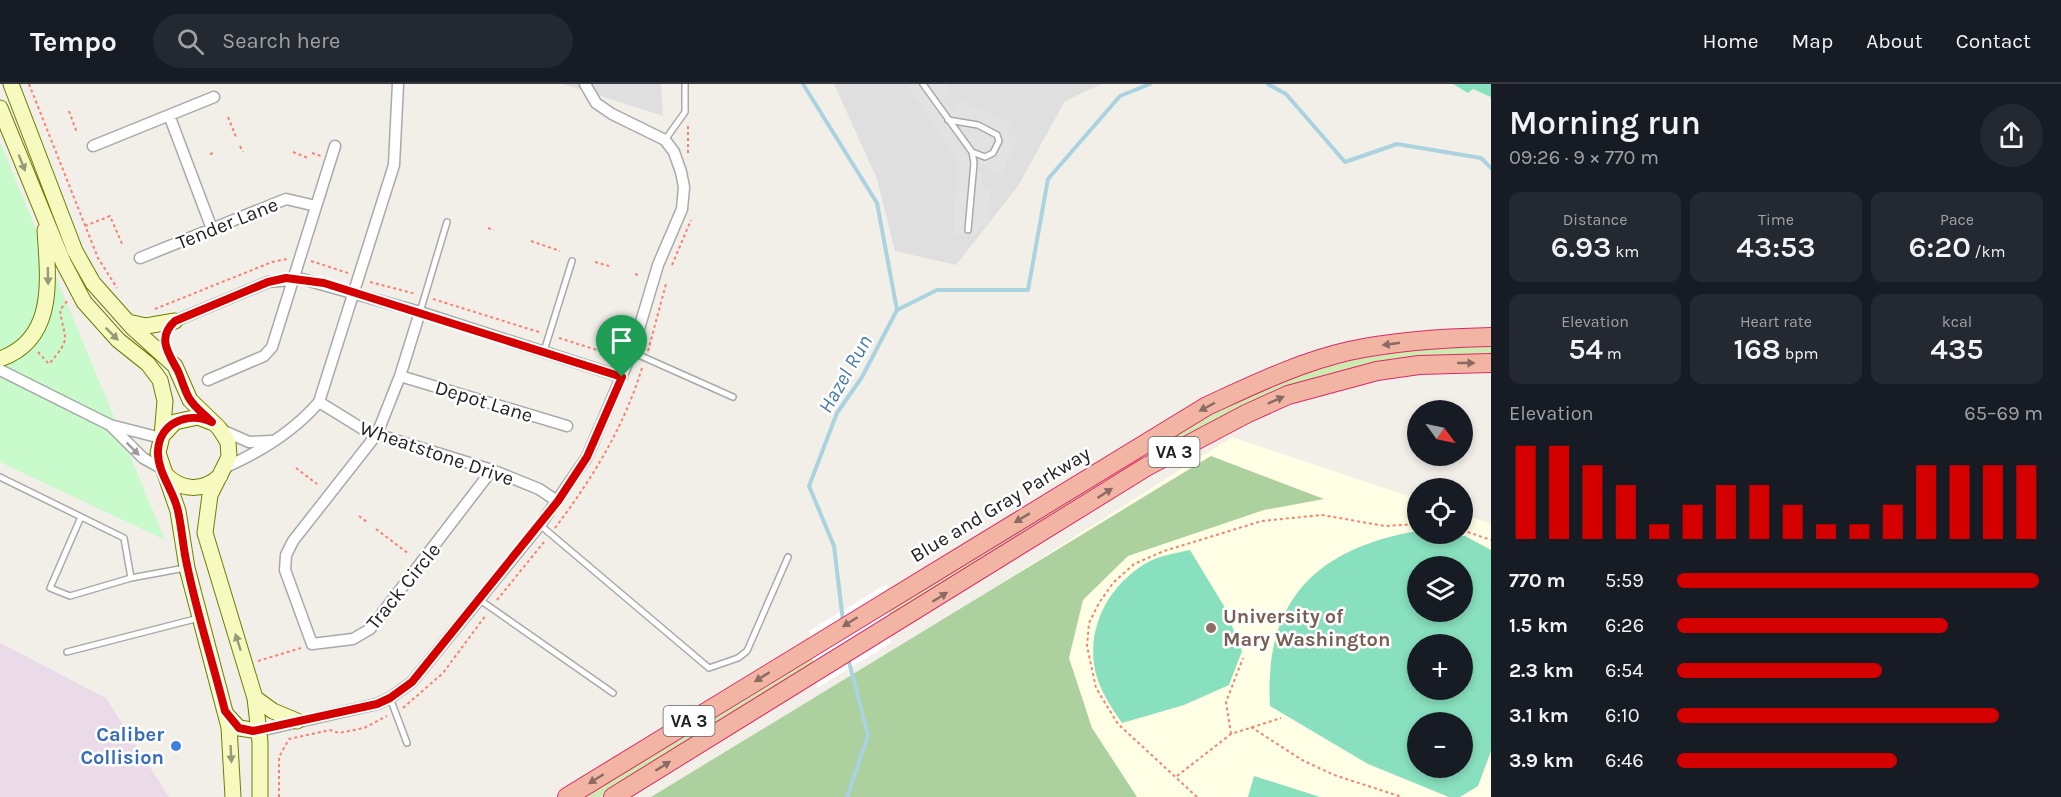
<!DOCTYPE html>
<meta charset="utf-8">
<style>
:root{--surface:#171b24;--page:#242831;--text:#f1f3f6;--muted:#9ea1a6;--line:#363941;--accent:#d40000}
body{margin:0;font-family:Karla,sans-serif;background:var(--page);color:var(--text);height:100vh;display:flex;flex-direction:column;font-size:22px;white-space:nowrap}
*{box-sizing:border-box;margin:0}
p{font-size:20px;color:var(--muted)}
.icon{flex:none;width:33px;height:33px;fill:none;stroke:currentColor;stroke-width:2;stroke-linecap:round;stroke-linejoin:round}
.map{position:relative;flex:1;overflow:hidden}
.details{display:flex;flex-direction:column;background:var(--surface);width:570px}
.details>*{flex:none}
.needle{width:39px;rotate:123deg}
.controls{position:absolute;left:1407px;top:316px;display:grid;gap:12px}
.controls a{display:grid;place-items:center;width:66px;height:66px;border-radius:50%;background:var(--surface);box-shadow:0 3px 9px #0003;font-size:30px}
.pin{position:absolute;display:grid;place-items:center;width:51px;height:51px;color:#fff;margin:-62px -26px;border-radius:50% 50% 50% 0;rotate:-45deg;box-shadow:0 0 6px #0007}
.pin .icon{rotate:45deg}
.round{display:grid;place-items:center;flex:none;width:63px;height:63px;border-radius:32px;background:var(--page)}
.overview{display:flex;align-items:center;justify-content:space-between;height:102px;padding:0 18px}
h1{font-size:33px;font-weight:600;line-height:45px}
.stats{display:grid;grid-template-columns:repeat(3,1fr);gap:9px;height:102px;padding:6px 18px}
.stats div{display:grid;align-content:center;border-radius:12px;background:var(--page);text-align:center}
.stats b{font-size:30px;font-weight:600}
.stats small{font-size:16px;font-weight:400}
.stats p{font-size:16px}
.chart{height:168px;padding:12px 18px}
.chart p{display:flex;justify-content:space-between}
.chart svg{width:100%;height:108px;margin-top:6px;stroke:var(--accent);stroke-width:6}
ul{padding:0 18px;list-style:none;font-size:20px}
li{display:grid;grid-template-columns:96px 72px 1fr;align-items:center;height:45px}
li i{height:15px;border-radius:8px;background:var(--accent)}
header{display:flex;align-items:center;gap:36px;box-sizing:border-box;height:84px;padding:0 30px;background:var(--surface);border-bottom:2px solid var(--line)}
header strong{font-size:28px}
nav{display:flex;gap:33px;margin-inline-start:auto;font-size:21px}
.search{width:420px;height:54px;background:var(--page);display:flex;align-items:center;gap:15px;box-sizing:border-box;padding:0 21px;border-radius:33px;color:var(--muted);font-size:22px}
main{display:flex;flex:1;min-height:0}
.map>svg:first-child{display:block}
.residential{fill:#e0dfdf}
.industrial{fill:#ebdbe8}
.education{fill:#ffffe5;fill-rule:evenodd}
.grass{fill:#cdebb0}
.forest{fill:#add19e}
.park{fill:#c8facc}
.pitch{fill:#88e0be;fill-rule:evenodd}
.parking{fill:#e2e2e2}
.pier{fill:#fff}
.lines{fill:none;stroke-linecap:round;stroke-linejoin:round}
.stream{stroke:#aad3df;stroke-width:4}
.service-casing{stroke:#a9a9a9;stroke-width:8}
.minor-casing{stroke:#a9a9a9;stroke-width:13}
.secondary-casing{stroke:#707d05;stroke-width:17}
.trunk-casing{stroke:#dc2a67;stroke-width:20}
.path{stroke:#fa8072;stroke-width:2;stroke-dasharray:3 3;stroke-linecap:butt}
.service{stroke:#fff;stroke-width:5}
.minor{stroke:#fff;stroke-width:10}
.secondary{stroke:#f7fabf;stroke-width:15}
.trunk{stroke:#f2b4a3;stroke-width:18}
.oneway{fill:#979978}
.oneway2{fill:#8a6b62}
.oneway3{fill:#9c9c9c}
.route-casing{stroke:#fff;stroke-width:12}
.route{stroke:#d40000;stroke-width:8}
.education-dot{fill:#8d6e63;stroke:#fff;stroke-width:2}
.shop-dot{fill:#3f7fe0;stroke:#fff;stroke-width:2}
.labels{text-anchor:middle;stroke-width:5;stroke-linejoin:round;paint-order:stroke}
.shield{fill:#fff;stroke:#646464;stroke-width:1.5}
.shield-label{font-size:18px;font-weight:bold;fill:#222}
.street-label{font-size:20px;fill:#222;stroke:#fff}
.education-label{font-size:20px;font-weight:bold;fill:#785e54;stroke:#fff;text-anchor:start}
.shop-label{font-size:20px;font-weight:bold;fill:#366cbe;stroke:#fff;text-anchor:end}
.water-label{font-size:21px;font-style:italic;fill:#4a7aab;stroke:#fff}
</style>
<header>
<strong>Tempo</strong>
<div class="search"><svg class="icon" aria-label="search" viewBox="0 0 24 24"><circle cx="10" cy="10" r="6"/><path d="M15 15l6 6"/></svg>Search here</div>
<nav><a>Home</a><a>Map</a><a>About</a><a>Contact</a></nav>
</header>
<main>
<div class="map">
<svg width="1491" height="713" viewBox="0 0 1491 713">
<rect width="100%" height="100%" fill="#f2efe9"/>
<path class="residential" d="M563,0H661L663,32Z
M834,0H1102L1065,17L1018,102L956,181L895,167L877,95Z"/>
<path class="industrial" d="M0,559L106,614L169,713H0Z"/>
<path class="education" d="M1232,353L1417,415L1418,450H1462L1463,430L1491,440V713H820L874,580ZM1418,483H1462V528H1418ZM1418,561H1462V606H1418ZM1418,639H1462V684H1418Z"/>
<path class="grass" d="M1491,260V271C1430,271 1366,278 1307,297C1233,321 1168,364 1102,404C1031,448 960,491 889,535V523L1207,330C1305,282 1382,263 1491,260Z
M813,571L814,581L600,713H582Z"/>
<path class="forest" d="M1211,372L1324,415L1264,426L1128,472L1083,516L1069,574L1092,644L1137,713H651Z"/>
<path class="park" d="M0,58L165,456L0,378Z"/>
<path class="pitch" d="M1453,0H1491V13L1473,5L1468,9Z
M1417,447L1418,450L1465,452L1491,466V667L1478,702L1460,713H1449L1368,680L1270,622C1264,516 1316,465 1417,447ZM1418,483H1462V528H1418ZM1418,561H1462V606H1418ZM1418,639H1462V684H1418Z
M1190,466L1224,522L1242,567L1229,601L1184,621L1122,639C1111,623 1099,605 1095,586C1086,541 1111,498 1150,477C1162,471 1177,469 1190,466Z
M1254,692L1320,713H1248Z"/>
<path class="parking" d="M906,0H948L952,8L943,16L953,26L959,16L1012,39L1008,49L1017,55L1000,93L984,81L978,84L983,93L981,102L991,107L987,142L979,143L975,153L953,150L957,80L955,72Z"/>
<path class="pier" d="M887,500L891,559L817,604L809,547Z"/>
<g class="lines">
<path class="stream" d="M803,0L877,119L897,226L862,293L837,329L809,402L834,462L843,537
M1268,0L1286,10L1345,78L1397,60L1481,74L1491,84
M897,226L937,206H1028L1048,95L1120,12L1150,0
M847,713L868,651L848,574"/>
<g class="service-casing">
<path id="service" d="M923,0L972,68L974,79L968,146
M948,36L978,41L997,51L999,57L993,69L985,73L972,68
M665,56L685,28V0
M420,228L447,138
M544,267L572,177
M632,268L733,313
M0,393L124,454L131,494L185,484
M81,433L50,504L70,512L131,494
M540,441L709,584L738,574L747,567L788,473
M480,516L613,609
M67,568L199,534
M390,614L407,659"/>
</g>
<g class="minor-casing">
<path id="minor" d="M169,31L212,145
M93,62L214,13
M140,174L286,115L316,122
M420,228L400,292L377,350L293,457L286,471L285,486L312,560L353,555L370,545L492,386
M175,237L268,198L302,195L420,228L622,293
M0,286L110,341L161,354
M400,292L567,342
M208,296L264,272L272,263L335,62
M319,318L366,347L492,386L539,405L557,417
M110,341L143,374L161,384
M224,347L249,358L271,357
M226,383C260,368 294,347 319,318L394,81L398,0
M259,647L377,620L390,614L412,598L540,441L587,373L632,268L658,181L682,125L684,103L681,88L674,68L665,56L612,30L596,19L585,0"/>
</g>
<g class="secondary-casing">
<path id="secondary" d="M11,0L75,167L93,199L133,244L175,282L190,316L219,344L228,358L229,373L210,411L205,449L255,614L260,658V713
M0,24L63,178L84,218L118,256L148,280L160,296L165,317L162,352
M128,238L146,242L175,237
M0,275C57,255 48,194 45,146
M211,338L198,333L175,338L162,352L158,369L178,427L187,484L229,643L233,713
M165,390C181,407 203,408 220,392
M255,614L273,627L297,637
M226,630L239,644L259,647"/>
</g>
<g class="trunk-casing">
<path id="trunk" d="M567,713L1207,322C1253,301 1300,278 1349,267C1395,257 1444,254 1491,253
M613,713L1146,383L1246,330L1288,311L1377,287L1419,281L1491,279"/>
</g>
<path class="path" d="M29,0L98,174L117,204
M69,27L77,49
M228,33L236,53
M240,62L243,68
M293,68L308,74
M312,69L321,72
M688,69V42
M210,70L214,69
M85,142L110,132L123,162
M488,144L494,146
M531,157L560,167
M311,177L348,189
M595,178L609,182
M672,181L691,136
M635,190L638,191
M370,198L416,210
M433,215L542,249
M155,225L272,178L287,175
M559,254L619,273
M648,267L666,200
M38,268L49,280C73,252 64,257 60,226L68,216
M296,384L317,400
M359,432L367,438
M555,444C592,395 624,343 642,284
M376,445L409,470
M1462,446L1491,456
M497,516L544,458
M258,577L301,564
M403,624L443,589L486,531
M1251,643L1302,676L1334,691L1402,713
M1231,650L1226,618L1243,574
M1177,692L1231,650L1281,634
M279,713V673L289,655L330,646L339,649L364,644L387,632
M1197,713L1118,640L1096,604L1087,562L1089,539L1099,519L1113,499L1134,480L1164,467L1262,437L1322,431L1385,442L1418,440"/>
<use href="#service" class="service"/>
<use href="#minor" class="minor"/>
<use href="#secondary" class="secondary"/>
<use href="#trunk" class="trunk"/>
</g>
<defs><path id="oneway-solid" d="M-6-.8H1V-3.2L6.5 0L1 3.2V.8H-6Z" transform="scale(1.5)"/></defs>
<g class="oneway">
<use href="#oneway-solid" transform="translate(22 79) rotate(68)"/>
<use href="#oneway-solid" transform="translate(48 192) rotate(89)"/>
<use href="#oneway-solid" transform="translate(112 250) rotate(45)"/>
<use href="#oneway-solid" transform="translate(238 558) rotate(-108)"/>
<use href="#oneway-solid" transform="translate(231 670) rotate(87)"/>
</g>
<g class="oneway2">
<use href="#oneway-solid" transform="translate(1391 260) rotate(172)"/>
<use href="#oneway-solid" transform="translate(1466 279)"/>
<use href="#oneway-solid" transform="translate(1276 316) rotate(-24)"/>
<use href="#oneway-solid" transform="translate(1207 323) rotate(152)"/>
<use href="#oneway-solid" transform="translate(1105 409) rotate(-33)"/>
<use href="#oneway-solid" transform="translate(1022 434) rotate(149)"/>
<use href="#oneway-solid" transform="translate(940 513) rotate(-32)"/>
<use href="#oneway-solid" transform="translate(850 538) rotate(148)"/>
<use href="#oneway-solid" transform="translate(762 593) rotate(148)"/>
<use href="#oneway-solid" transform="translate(663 682) rotate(-32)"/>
<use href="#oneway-solid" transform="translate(596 695) rotate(148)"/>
</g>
<use class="oneway3" href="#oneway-solid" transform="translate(133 365) rotate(45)"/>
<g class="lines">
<g class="route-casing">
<path id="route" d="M286,194L324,199L622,293L587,373L558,417L412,598L390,614L377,620L253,647L239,644L225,627C213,579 197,530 187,481C183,464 182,445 178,427C174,407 157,388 158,367C159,339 188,327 212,338C204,330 194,323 189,314C184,305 182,296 178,287C169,270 156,254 175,237L268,198Z"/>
</g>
<use href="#route" class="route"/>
</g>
<circle class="education-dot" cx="1211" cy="544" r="6"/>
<circle class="shop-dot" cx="176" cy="662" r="6"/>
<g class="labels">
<g class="shield">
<rect x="1148.5" y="353" width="51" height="30" rx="4.5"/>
<rect x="663.5" y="622" width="51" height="30" rx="4.5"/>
</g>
<g class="shield-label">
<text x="1174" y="374">VA 3</text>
<text x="689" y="643">VA 3</text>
</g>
<g class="street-label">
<text transform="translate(227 139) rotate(-22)" y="7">Tender Lane</text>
<text transform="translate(484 317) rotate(17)" y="7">Depot Lane</text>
<text transform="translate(437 369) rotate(19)" y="7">Wheatstone Drive</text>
<text transform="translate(1000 420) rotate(-31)" y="7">Blue and Gray Parkway</text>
<text transform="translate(403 502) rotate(-51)" y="7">Track Circle</text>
</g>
<g class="education-label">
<text x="1223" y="539">University of<tspan x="1223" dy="23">Mary Washington</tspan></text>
</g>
<g class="shop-label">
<text x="164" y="657">Caliber<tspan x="164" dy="23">Collision</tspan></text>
</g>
<g class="water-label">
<text transform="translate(845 290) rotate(-60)" y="7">Hazel Run</text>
</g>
</g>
</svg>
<div class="controls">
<a><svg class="needle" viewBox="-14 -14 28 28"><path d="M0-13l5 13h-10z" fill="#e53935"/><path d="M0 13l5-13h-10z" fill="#9ea1a6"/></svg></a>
<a><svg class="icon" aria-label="locate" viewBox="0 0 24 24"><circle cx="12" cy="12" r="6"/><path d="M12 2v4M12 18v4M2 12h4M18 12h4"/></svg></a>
<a><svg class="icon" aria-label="layers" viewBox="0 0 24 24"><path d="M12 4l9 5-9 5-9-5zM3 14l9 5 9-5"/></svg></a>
<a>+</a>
<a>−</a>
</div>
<div class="pin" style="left:622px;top:293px;background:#1e9e55"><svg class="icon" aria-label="arrive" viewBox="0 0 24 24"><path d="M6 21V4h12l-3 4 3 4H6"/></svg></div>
</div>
<section class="details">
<div class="overview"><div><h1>Morning run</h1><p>09:26 · 9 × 770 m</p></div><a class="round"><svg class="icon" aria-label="share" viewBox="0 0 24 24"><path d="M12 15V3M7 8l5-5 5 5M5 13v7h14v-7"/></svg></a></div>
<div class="stats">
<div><p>Distance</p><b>6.93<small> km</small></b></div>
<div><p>Time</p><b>43:53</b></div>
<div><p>Pace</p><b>6:20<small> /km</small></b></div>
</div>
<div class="stats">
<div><p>Elevation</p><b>54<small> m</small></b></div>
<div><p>Heart rate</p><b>168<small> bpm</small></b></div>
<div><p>kcal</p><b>435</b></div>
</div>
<div class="chart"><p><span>Elevation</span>65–69 m</p>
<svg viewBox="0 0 160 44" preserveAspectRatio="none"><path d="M5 44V6M15 44V6M25 44V14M35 44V22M45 44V38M55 44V30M65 44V22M75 44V22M85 44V30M95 44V38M105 44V38M115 44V30M125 44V14M135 44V14M145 44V14M155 44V14"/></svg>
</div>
<ul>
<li><b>770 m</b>5:59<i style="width:99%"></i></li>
<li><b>1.5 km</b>6:26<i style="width:74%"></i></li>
<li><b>2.3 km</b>6:54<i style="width:56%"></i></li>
<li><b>3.1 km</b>6:10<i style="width:88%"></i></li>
<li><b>3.9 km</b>6:46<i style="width:60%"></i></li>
</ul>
</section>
</main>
